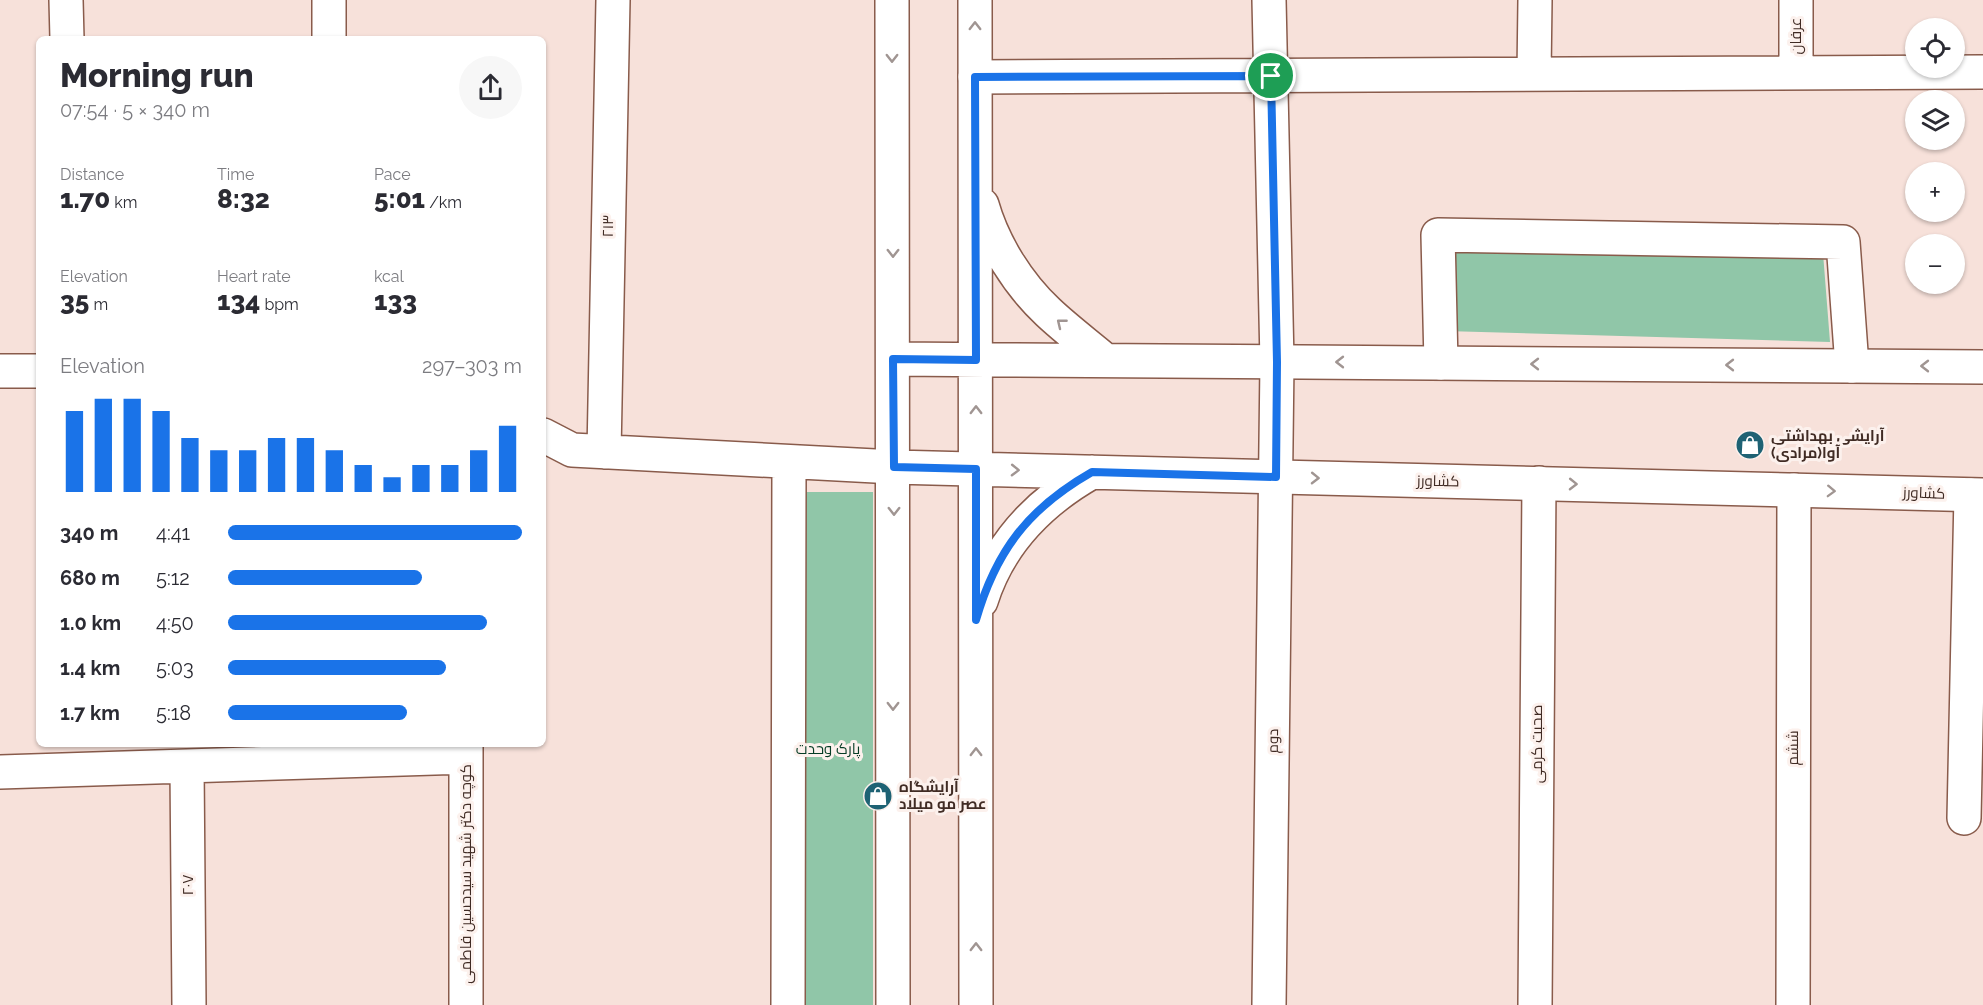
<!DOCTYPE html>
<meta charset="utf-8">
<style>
:root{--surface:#fff;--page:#f7f7f7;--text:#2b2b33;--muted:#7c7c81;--accent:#1a73e8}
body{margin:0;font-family:Raleway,Cairo,sans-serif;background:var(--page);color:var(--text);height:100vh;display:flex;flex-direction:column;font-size:22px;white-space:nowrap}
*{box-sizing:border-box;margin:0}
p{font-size:20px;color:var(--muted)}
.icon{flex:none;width:33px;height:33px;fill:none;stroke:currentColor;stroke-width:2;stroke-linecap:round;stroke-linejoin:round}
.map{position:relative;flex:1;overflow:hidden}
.drawer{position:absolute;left:36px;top:36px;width:510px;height:711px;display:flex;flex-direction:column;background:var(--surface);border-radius:9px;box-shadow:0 2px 4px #0004}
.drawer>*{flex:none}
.tools{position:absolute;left:1905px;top:18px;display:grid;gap:12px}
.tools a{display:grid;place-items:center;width:60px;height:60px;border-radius:50%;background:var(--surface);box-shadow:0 2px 4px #0004;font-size:30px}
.pin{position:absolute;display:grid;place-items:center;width:51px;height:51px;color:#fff;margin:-26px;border:3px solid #fff;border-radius:50%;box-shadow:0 2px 6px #0007}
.round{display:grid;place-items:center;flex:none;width:63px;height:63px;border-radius:32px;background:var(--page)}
.head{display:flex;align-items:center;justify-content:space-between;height:102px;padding:0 24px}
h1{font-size:33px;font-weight:800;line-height:45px}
.metrics{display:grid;grid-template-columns:repeat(3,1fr);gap:9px;height:102px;padding:6px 24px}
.metrics div{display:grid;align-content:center}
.metrics b{font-size:26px;font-weight:800}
.metrics small{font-size:16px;font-weight:400}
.metrics p{font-size:16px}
.chart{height:168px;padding:12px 24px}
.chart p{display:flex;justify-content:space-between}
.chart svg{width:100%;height:108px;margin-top:6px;stroke:var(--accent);stroke-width:6}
ul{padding:0 24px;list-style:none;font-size:20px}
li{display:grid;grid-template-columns:96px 72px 1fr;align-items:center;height:45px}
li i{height:15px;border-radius:8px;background:var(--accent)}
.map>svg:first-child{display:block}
.green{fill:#90c6a8}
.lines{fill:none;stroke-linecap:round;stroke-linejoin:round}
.minor-casing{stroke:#895b4b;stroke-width:36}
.tertiary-casing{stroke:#895b4b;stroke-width:36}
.minor{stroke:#fff;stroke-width:33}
.tertiary{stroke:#fff;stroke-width:33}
.oneway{stroke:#a09592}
.route-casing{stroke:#fff;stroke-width:12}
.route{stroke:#1a73e8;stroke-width:8}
.labels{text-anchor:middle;stroke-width:6;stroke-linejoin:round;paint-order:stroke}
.street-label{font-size:15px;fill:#402b24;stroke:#fcf1ed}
.poi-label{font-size:15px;font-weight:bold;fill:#402b24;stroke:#fcf1ed;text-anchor:start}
.park-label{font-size:15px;fill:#053c25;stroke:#fcf1ed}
</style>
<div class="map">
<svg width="1983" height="1005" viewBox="0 0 1983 1005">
<rect width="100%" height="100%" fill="#f7e1da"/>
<path class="green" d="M1449,249L1823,253L1830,342L1445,331Z
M783,492H873V1005H784Z"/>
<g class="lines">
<g class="minor-casing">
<path id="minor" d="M66,0L67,39
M1269,0L1277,362L1269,1005
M329,39V0
M1796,73V0
M1534,74L1535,0
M975,77L1983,72
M1441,363L1438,235L1843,242L1852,366
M0,371H39
M543,435L572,450L894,467
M604,452L613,0
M466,744V1005
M187,766L189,1005
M0,772L466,757
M1964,818L1971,495
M788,1005L789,462
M1535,1005L1539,483
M1793,1005L1794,490"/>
</g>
<g class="tertiary-casing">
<path id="tertiary" d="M892,0L893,1005
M975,0L976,1005
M982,205C993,244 1018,284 1048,312C1066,329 1086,344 1105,360
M893,359L1983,367
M894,467L1983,495
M981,601C999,543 1041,501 1092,472"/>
</g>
<use href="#minor" class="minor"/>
<use href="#tertiary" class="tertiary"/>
</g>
<defs><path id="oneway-chevron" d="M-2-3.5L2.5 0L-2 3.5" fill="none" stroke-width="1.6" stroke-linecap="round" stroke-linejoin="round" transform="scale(1.5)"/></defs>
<g class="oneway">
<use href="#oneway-chevron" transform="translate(975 26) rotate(-90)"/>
<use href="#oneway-chevron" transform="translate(892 58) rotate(90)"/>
<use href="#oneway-chevron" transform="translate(893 253) rotate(90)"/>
<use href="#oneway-chevron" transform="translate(1061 323) rotate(-141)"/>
<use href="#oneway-chevron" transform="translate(1340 362) rotate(-180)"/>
<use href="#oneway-chevron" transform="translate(1535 364) rotate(-180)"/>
<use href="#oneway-chevron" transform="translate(1730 365) rotate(-180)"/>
<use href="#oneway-chevron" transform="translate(1925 366) rotate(-180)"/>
<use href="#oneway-chevron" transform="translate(976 410) rotate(-90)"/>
<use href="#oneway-chevron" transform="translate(1015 470) rotate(1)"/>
<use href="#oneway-chevron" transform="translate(1315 478) rotate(1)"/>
<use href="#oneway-chevron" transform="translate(1573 484) rotate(1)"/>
<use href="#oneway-chevron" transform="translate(1831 491) rotate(2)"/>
<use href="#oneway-chevron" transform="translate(894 511) rotate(90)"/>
<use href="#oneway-chevron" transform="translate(893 706) rotate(90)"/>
<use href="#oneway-chevron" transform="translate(976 752) rotate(-90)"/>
<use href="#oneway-chevron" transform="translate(976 947) rotate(-90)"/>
</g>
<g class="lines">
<g class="route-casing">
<path id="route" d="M1271,76L1277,362L1276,477L1092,472C1029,508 996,550 976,620V469L894,467L893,359L976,360L975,77Z"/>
</g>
<use href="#route" class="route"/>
</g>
<defs>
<g id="shop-disc" transform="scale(1.5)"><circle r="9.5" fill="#1e6274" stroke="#fcf1ed"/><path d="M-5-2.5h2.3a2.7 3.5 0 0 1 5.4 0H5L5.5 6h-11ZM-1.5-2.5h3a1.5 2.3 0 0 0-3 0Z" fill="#fff"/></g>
</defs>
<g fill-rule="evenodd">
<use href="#shop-disc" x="1750" y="445"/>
<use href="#shop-disc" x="878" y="796"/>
</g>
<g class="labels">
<g class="street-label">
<text transform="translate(1796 36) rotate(-90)" y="5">عرفان</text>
<text transform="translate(608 226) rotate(-89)" y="5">۲۱۳</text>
<text transform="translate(1438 481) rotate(1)" y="5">کشاورز</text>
<text transform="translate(1924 493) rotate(2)" y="5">کشاورز</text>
<text transform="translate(1273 741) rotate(-89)" y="5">دوم</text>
<text transform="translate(1537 744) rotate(-90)" y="5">صحبت کرمی</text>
<text transform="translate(1793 748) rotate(-90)" y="5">ششم</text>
<text transform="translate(466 874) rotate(-90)" y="5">کوچه دکتر شهید سیدحسین فاطمی</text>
<text transform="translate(188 885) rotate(-90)" y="5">۲۰۷</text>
</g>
<g class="poi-label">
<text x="1771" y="441">آرایشی بهداشتی<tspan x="1771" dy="17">آوا(مرادی)</tspan></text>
<text x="899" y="792">آرایشگاه<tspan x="899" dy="17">عصر مو میلاد</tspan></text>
</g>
<g class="park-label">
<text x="828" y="754">پارک وحدت</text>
</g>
</g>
</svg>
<div class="tools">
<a><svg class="icon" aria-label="locate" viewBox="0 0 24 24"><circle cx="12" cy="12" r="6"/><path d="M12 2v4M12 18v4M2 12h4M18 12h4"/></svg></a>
<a><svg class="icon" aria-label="layers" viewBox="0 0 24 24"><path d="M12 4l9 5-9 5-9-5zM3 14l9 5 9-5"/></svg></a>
<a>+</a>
<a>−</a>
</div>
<div class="pin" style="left:1271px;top:76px;background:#1e9e55"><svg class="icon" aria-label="arrive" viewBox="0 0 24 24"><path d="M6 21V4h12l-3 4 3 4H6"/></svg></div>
<section class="drawer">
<div class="head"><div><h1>Morning run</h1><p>07:54 · 5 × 340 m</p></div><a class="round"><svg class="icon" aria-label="share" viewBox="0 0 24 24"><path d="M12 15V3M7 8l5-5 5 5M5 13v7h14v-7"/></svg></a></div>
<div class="metrics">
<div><p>Distance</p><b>1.70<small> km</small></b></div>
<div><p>Time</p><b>8:32</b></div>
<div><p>Pace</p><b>5:01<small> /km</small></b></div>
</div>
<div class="metrics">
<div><p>Elevation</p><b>35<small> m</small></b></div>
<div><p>Heart rate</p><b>134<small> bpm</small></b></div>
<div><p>kcal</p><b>133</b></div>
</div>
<div class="chart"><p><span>Elevation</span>297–303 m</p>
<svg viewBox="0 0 160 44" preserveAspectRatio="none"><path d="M5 44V11M15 44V6M25 44V6M35 44V11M45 44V22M55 44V27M65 44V27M75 44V22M85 44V22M95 44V27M105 44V33M115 44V38M125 44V33M135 44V33M145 44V27M155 44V17"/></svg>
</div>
<ul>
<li><b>340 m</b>4:41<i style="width:100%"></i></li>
<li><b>680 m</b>5:12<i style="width:66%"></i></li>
<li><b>1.0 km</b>4:50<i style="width:88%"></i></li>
<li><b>1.4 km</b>5:03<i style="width:74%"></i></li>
<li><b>1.7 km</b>5:18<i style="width:61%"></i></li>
</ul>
</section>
</div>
